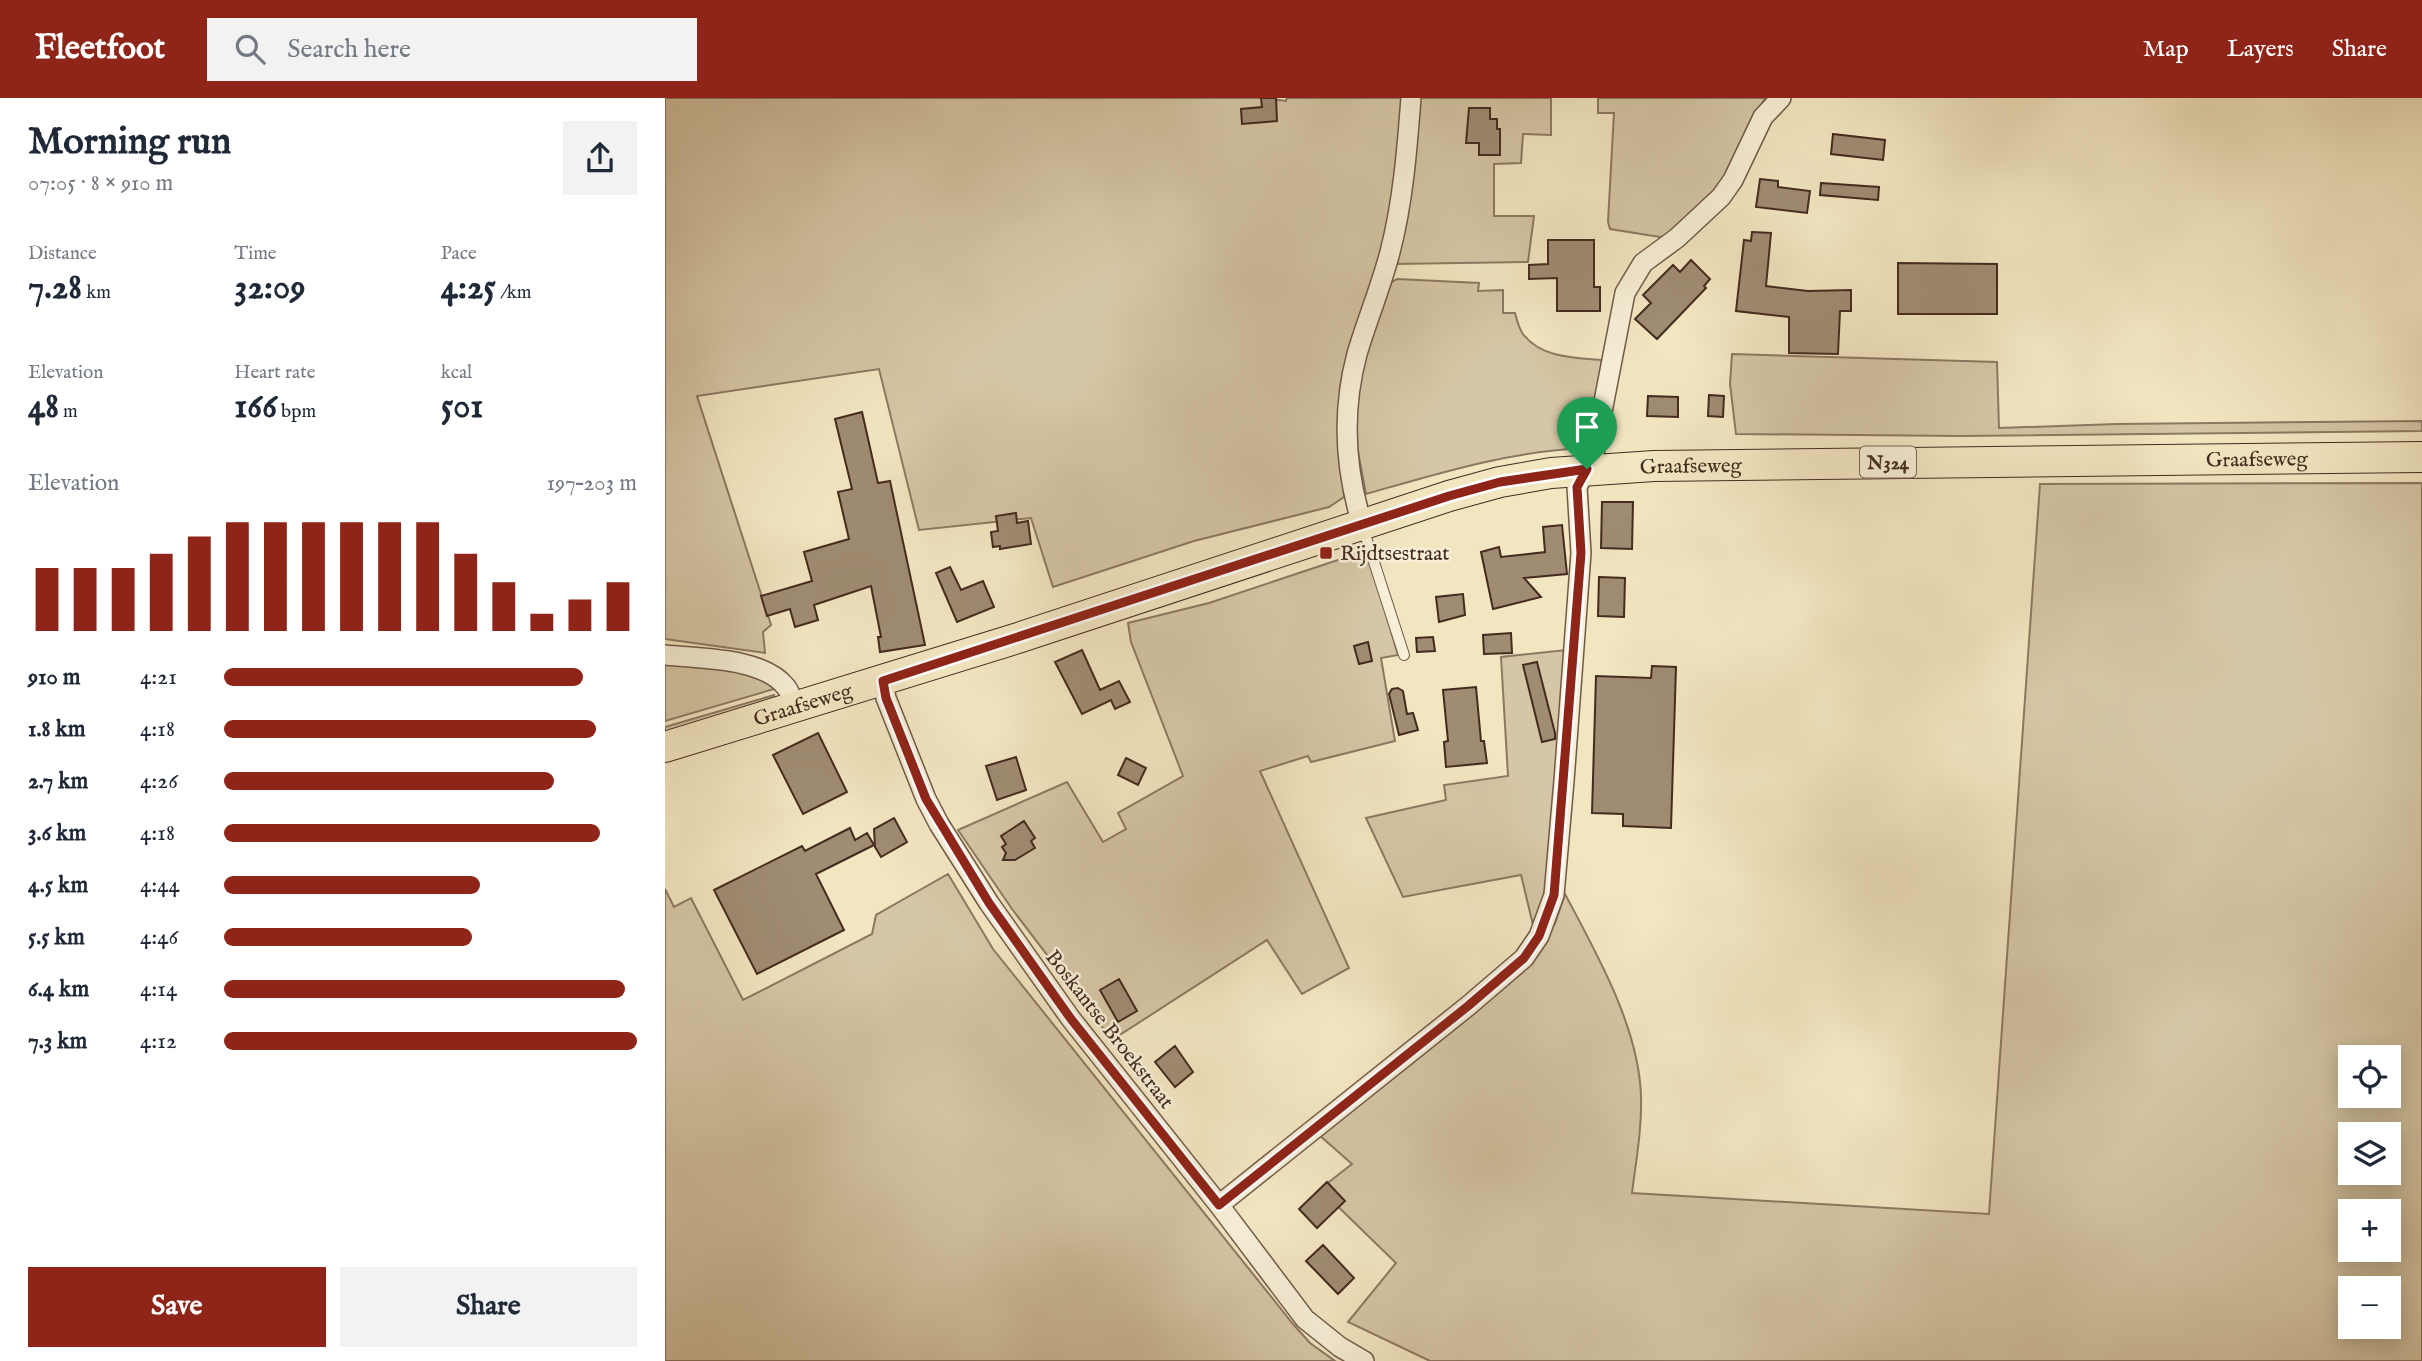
<!DOCTYPE html>
<meta charset="utf-8">
<style>
:root{--surface:#fff;--page:#f2f2f3;--text:#1f2937;--muted:#747a83;--accent:#8f2418}
body{margin:0;font-family:"IM FELL English",serif;background:var(--page);color:var(--text);height:100vh;display:flex;flex-direction:column;font-size:26px;white-space:nowrap}
*{box-sizing:border-box;margin:0}
p{font-size:23px;color:var(--muted)}
.icon{flex:none;width:38px;height:38px;fill:none;stroke:currentColor;stroke-width:2;stroke-linecap:round;stroke-linejoin:round}
.map{position:relative;flex:1;overflow:hidden}
.details{display:flex;flex-direction:column;background:var(--surface);width:665px}
.details>*{flex:none}
.buttons{position:absolute;left:1673px;top:947px;display:grid;gap:14px}
.buttons a{display:grid;place-items:center;width:63px;height:63px;border-radius:0px;background:var(--surface);box-shadow:0 4px 18px #0003;font-size:35px}
.pin{position:absolute;display:grid;place-items:center;width:60px;height:60px;color:#fff;margin:-72px -30px;border-radius:50% 50% 50% 0;rotate:-45deg;box-shadow:0 0 7px #0007}
.pin .icon{rotate:45deg}
.round{display:grid;place-items:center;flex:none;width:74px;height:74px;border-radius:0px;background:var(--page)}
.head{display:flex;align-items:center;justify-content:space-between;height:119px;padding:0 28px}
h1{font-size:38px;font-weight:700;line-height:52px}
.stats{display:grid;grid-template-columns:repeat(3,1fr);gap:10px;height:119px;padding:7px 28px}
.stats div{display:grid;align-content:center}
.stats b{font-size:35px;font-weight:700}
.stats small{font-size:19px;font-weight:400}
.stats p{font-size:19px}
.chart{height:196px;padding:14px 28px}
.chart p{display:flex;justify-content:space-between}
.chart svg{width:100%;height:126px;margin-top:7px;stroke:var(--accent);stroke-width:6}
.cta{display:flex;gap:14px;margin-top:auto;padding:14px 28px}
.cta a{flex:1;height:80px;border-radius:0px;background:var(--accent);color:#fff;font-size:28px;font-weight:700;line-height:80px;text-align:center}
.cta a+a{background:var(--page);color:var(--text)}
ul{padding:0 28px;list-style:none;font-size:23px}
li{display:grid;grid-template-columns:112px 84px 1fr;align-items:center;height:52px}
li i{height:18px;border-radius:9px;background:var(--accent)}
header{display:flex;align-items:center;gap:42px;box-sizing:border-box;height:98px;padding:0 35px;background:var(--accent);color:#fff}
header strong{font-size:33px}
nav{display:flex;gap:38px;margin-inline-start:auto;font-size:24px}
.search{width:490px;height:63px;background:var(--page);display:flex;align-items:center;gap:18px;box-sizing:border-box;padding:0 24px;border-radius:0px;color:var(--muted);font-size:26px}
main{display:flex;flex:1;min-height:0}
.map>svg:first-child{display:block}
.green{fill:#d5c6a5;stroke:#8d7862;stroke-width:2;fill-rule:evenodd}
.building{fill:#9f8c73;stroke:#452a1f;stroke-width:2}
.lines{fill:none;stroke-linecap:round;stroke-linejoin:round}
.lane-casing{stroke:#705948;stroke-width:12}
.street-casing{stroke:#705948;stroke-width:22}
.primary-casing{stroke:#452a1f;stroke-width:32}
.lane{stroke:#f7efd7;stroke-width:10}
.street{stroke:#f7efd7;stroke-width:19}
.primary{stroke:#f2e6c1;stroke-width:30}
.route-casing{stroke:#fff;stroke-width:14}
.route{stroke:#8f2418;stroke-width:9}
.poi-dot{fill:#8f2418;stroke:#f7efd7;stroke-width:2.5}
.labels{text-anchor:middle;stroke-width:5;stroke-linejoin:round;paint-order:stroke}
.shield{fill:#f7efd7;stroke:#7a6556;stroke-width:2}
.shield-label{font-size:19px;font-weight:bold;fill:#452a1f}
.street-label{font-size:21px;fill:#452a1f;stroke:#f7efd7}
.poi-label{font-size:21px;fill:#452a1f;stroke:#f7efd7;text-anchor:start}
</style>
<header>
<strong>Fleetfoot</strong>
<div class="search"><svg class="icon" aria-label="search" viewBox="0 0 24 24"><circle cx="10" cy="10" r="6"/><path d="M15 15l6 6"/></svg>Search here</div>
<nav><a>Map</a><a>Layers</a><a>Share</a></nav>
</header>
<main>
<section class="details">
<div class="head"><div><h1>Morning run</h1><p>07:05 · 8 × 910 m</p></div><a class="round"><svg class="icon" aria-label="share" viewBox="0 0 24 24"><path d="M12 15V3M7 8l5-5 5 5M5 13v7h14v-7"/></svg></a></div>
<div class="stats">
<div><p>Distance</p><b>7.28<small> km</small></b></div>
<div><p>Time</p><b>32:09</b></div>
<div><p>Pace</p><b>4:25<small> /km</small></b></div>
</div>
<div class="stats">
<div><p>Elevation</p><b>48<small> m</small></b></div>
<div><p>Heart rate</p><b>166<small> bpm</small></b></div>
<div><p>kcal</p><b>501</b></div>
</div>
<div class="chart"><p><span>Elevation</span>197–203 m</p>
<svg viewBox="0 0 160 44" preserveAspectRatio="none"><path d="M5 44V22M15 44V22M25 44V22M35 44V17M45 44V11M55 44V6M65 44V6M75 44V6M85 44V6M95 44V6M105 44V6M115 44V17M125 44V27M135 44V38M145 44V33M155 44V27"/></svg>
</div>
<ul>
<li><b>910 m</b>4:21<i style="width:87%"></i></li>
<li><b>1.8 km</b>4:18<i style="width:90%"></i></li>
<li><b>2.7 km</b>4:26<i style="width:80%"></i></li>
<li><b>3.6 km</b>4:18<i style="width:91%"></i></li>
<li><b>4.5 km</b>4:44<i style="width:62%"></i></li>
<li><b>5.5 km</b>4:46<i style="width:60%"></i></li>
<li><b>6.4 km</b>4:14<i style="width:97%"></i></li>
<li><b>7.3 km</b>4:12<i style="width:100%"></i></li>
</ul>
<div class="cta"><a>Save</a><a>Share</a></div>
</section>
<div class="map">
<svg width="1757" height="1263" viewBox="0 0 1757 1263">
<rect width="100%" height="100%" fill="#f2e6c1"/>
<filter id="stains"><feTurbulence type="fractalNoise" baseFrequency=".00286" numOctaves="4"/><feColorMatrix values="0 0 0 0 .2 0 0 0 0 .09 0 0 0 0 .02 0 0 0 .5 -.17"/></filter>
<radialGradient id="worn" r=".72"><stop offset=".6" stop-color="#630" stop-opacity="0"/><stop offset="1" stop-color="#630" stop-opacity=".3"/></radialGradient>
<path class="green" d="M0,0H596L621,3L622,0H738L736,38L718,154L676,283L674,336L679,399L664,409L529,443L388,489L366,420L254,432L214,271L32,298L106,527L98,534L100,555L0,541Z
M754,0H886V37L858,36L856,65L829,66V118H869L863,164L729,166Z
M933,0H1100L1055,89L1001,140L945,131L943,124L949,15H933Z
M732,181L814,185L813,193L838,192V215H850C852,222 854,231 858,236C876,260 910,260 937,262L922,350C845,353 775,375 701,396C696,366 687,334 689,303C692,265 710,223 722,187Z
M1067,256L1332,264L1334,330L1452,326L1757,323V333L1295,338L1071,336L1065,286Z
M1757,385V1263H765L683,1224L731,1165L655,1091L687,1066L653,1036L874,854L890,825L900,796C932,856 974,930 976,998C977,1031 971,1063 967,1095L1324,1116L1375,386ZM1685,959H1724V998H1685ZM1685,1036H1724V1074H1685ZM1685,1113H1724V1152H1685ZM1685,1190H1724V1228H1685Z
M700,453L707,468L733,557L716,560L730,643L646,664L643,658L595,673L684,870L637,896L602,842L447,942L347,811L293,732L402,684L438,744L461,731L453,715L518,678L466,544L463,525L544,505Z
M901,552L883,777L878,803L868,827L856,777L738,799L701,720L781,702L779,687L843,678L836,559Z
M0,560L58,566L109,585V591L0,623Z
M109,597L110,600L0,638V629Z
M283,776L328,851L628,1226L645,1245L670,1263H0V791L9,809L26,800L78,902L207,836L211,817Z"/>
<path class="building" d="M596,0H611L612,23L577,26L576,11L597,9Z
M804,10H825V21H832V31H835V57H814V45H801Z
M1168,36L1220,42L1218,62L1166,56Z
M1095,81L1113,83V89L1145,93L1142,115L1091,109Z
M1156,85L1214,89L1213,102L1155,97Z
M1087,134L1106,135L1101,188L1143,193L1186,192V213H1175L1173,256L1124,255V219L1071,213L1079,142L1086,143Z
M883,142H929V189H935V213H892V180L864,181V167L883,166Z
M1026,162L1045,181L1039,188L1041,190L992,241L970,221L986,205L978,197L1008,167L1015,174Z
M1233,165L1332,166V216H1233Z
M1044,297L1059,298L1058,319L1043,318Z
M983,298L1013,299V319L982,318Z
M197,314L213,385L225,383L260,547L215,554L213,539H216L206,488L149,507L153,522L130,529L125,511L102,518L96,498L147,483L139,454L184,441L173,394L187,391L170,321Z
M937,404H968L967,451L936,450Z
M351,415L352,425L363,423L366,446L335,451V448L328,449L326,434L333,433L331,418Z
M897,427L902,476L859,480L876,499L828,511L816,454L834,449L836,459L880,454L878,429Z
M285,469L296,492L318,483L329,509L292,524L271,475Z
M934,479L960,480L959,519L933,518Z
M798,496L800,517L774,524L771,499Z
M846,535L847,555L819,556L818,537Z
M768,539L770,553L752,554L751,540Z
M703,544L707,563L694,566L689,548Z
M417,552L435,592L454,583L465,604L450,611L446,602L417,616L390,564Z
M872,564L890,635V641L877,644L858,567Z
M987,568L1011,569L1006,730L958,728V716L927,715L931,578L986,580Z
M811,589L816,643H819L822,665L781,669L779,644L783,643L778,592Z
M733,590L738,593L742,616L748,615L753,632L734,637L724,596L727,591Z
M153,635L182,694L138,716L108,657Z
M351,659L361,692L332,702L321,668Z
M461,660L481,670L473,687L453,677Z
M229,720L242,744L216,759L210,749L209,731Z
M359,723L370,740L366,743L370,750L350,762H338L341,755L337,749L341,746L336,738Z
M185,730L190,742L202,735L209,747L151,776L179,832L92,876L49,792L137,748L140,753Z
M454,881L472,913L453,924L435,892Z
M510,948L528,974L510,989L490,964Z
M662,1084L680,1103L652,1130L634,1111Z
M658,1147L689,1180L673,1196L641,1163Z"/>
<g class="lines">
<g class="lane-casing">
<path id="lane" d="M698,430L739,557"/>
</g>
<g class="street-casing">
<path id="street" d="M697,426C680,371 677,312 692,256C702,222 716,189 725,154C738,104 742,52 746,0
M0,557C36,561 97,559 121,589C125,594 128,603 130,609
M218,584L221,600L261,701L274,726L324,805L406,921L554,1107L640,1221L675,1249L699,1263
M554,1107L803,908L859,860L874,838L889,797L899,683L916,455L912,389L929,355L960,195L978,165L1012,140L1056,99L1068,82L1098,19L1116,0"/>
</g>
<g class="primary-casing">
<g id="primary">
<path id="s1" d="M0,649L353,540L784,398L835,384L886,375L989,368L1757,359"/>
</g>
</g>
<use href="#lane" class="lane"/>
<use href="#street" class="street"/>
<use href="#primary" class="primary"/>
</g>
<g class="lines">
<g class="route-casing">
<path id="route" d="M922,371L912,389L916,455L889,797L874,838L859,860L803,908L554,1107L406,921L324,805L261,701L221,600L218,583L784,398L835,384Z"/>
</g>
<use href="#route" class="route"/>
</g>
<rect class="poi-dot" x="654" y="448" width="14" height="14" rx="3.5"/>
<g class="labels">
<rect class="shield" x="1195" y="348.5" width="56" height="31" rx="5"/>
<g class="shield-label">
<text x="1223" y="371">N324</text>
</g>
<g class="street-label">
<text dy="7" stroke="none"><textPath href="#s1" startOffset="1634">Graafseweg</textPath></text>
<text dy="7" stroke="none"><textPath href="#s1" startOffset="1068">Graafseweg</textPath></text>
<text dy="7" stroke="none"><textPath href="#s1" startOffset="144">Graafseweg</textPath></text>
<text transform="translate(445 931) rotate(52)" y="7">Boskantse Broekstraat</text>
</g>
<g class="poi-label">
<text x="675" y="462">Rijdtsestraat</text>
</g>
</g>
<rect width="100%" height="100%" filter="url(#stains)"/>
<rect width="100%" height="100%" fill="url(#worn)"/>
</svg>
<div class="buttons">
<a><svg class="icon" aria-label="locate" viewBox="0 0 24 24"><circle cx="12" cy="12" r="6"/><path d="M12 2v4M12 18v4M2 12h4M18 12h4"/></svg></a>
<a><svg class="icon" aria-label="layers" viewBox="0 0 24 24"><path d="M12 4l9 5-9 5-9-5zM3 14l9 5 9-5"/></svg></a>
<a>+</a>
<a>−</a>
</div>
<div class="pin" style="left:922px;top:371px;background:#1e9e55"><svg class="icon" aria-label="arrive" viewBox="0 0 24 24"><path d="M6 21V4h12l-3 4 3 4H6"/></svg></div>
</div>
</main>
